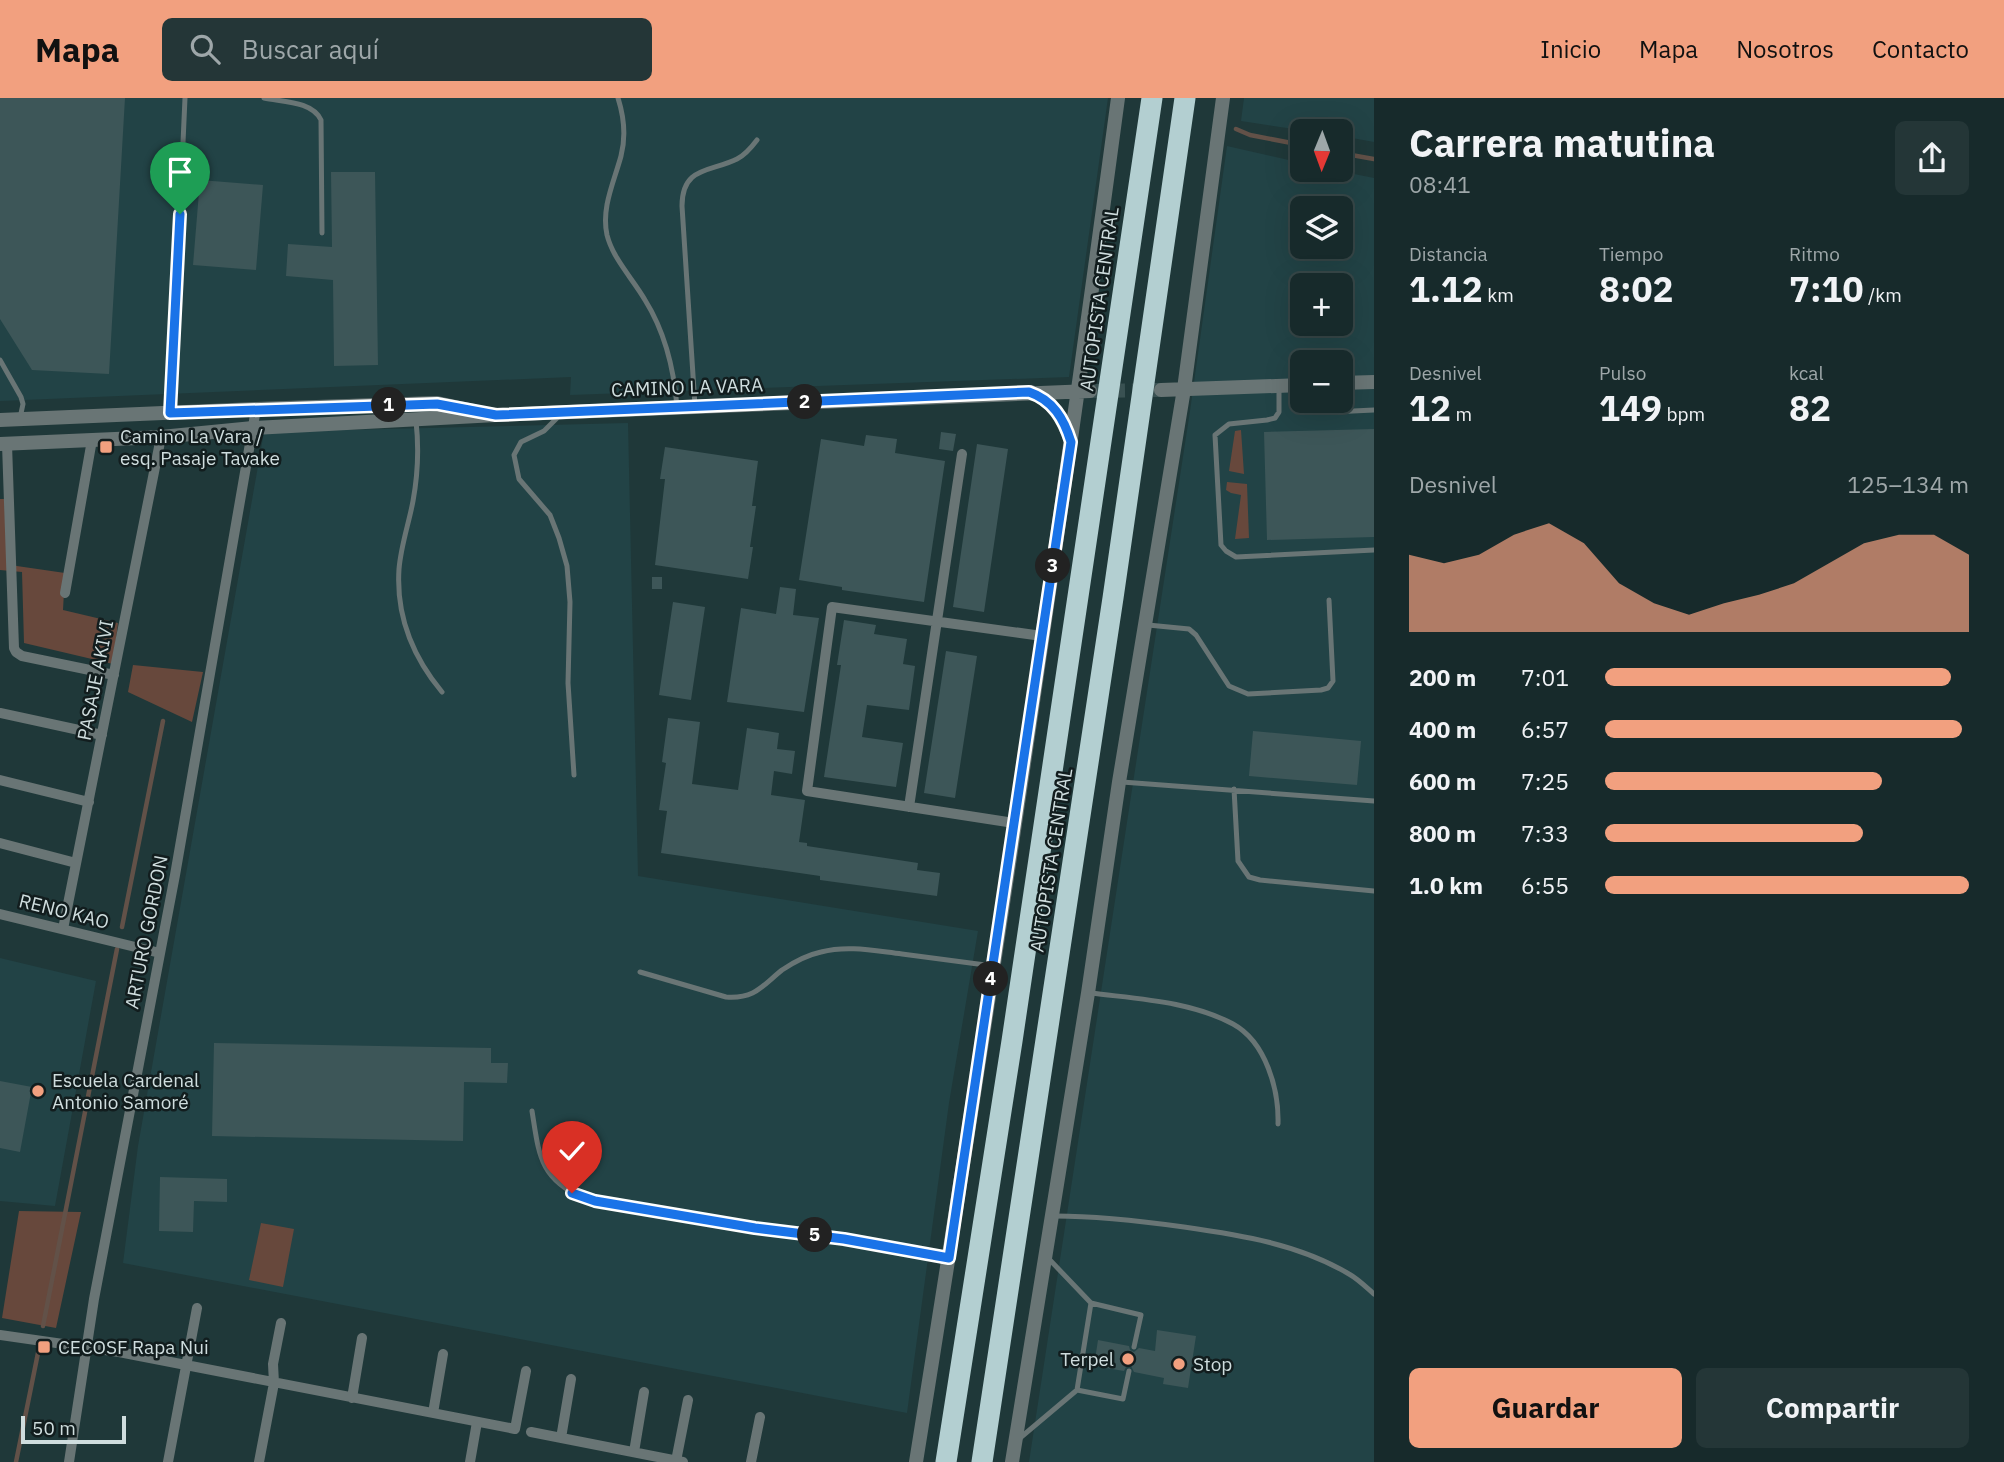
<!DOCTYPE html>
<html lang="es">
<meta charset="utf-8">
<style>
:root{--surface:#172a2b;--page:#243637;--text:#f1f3f6;--muted:#9ea7a9;--line:#364647;--accent:#f2a07f}
body{margin:0;font-family:"IBM Plex Sans",sans-serif;background:var(--page);color:var(--text);height:100vh;display:flex;flex-direction:column;font-size:26px;white-space:nowrap}
*{box-sizing:border-box;margin:0}
p{font-size:23px;color:var(--muted)}
.icon{flex:none;width:38px;height:38px;fill:none;stroke:currentColor;stroke-width:2;stroke-linecap:round;stroke-linejoin:round}
.map{position:relative;flex:1;overflow:hidden}
.details{display:flex;flex-direction:column;background:var(--surface);width:630px}
.details>*{flex:none}
.needle{width:46px;rotate:181deg}
.tools{position:absolute;left:1290px;top:21px;display:grid;gap:14px}
.tools a{display:grid;place-items:center;width:63px;height:63px;border-radius:10px;background:var(--surface);box-shadow:0 7px 28px #0002,0 0 0 2px var(--line);font-size:35px}
.scale{position:absolute;left:21px;bottom:18px;width:105px;box-sizing:border-box;padding-left:7px;border:4px solid #cfddde;border-top:0;font-size:19px;line-height:24px;white-space:nowrap;color:#cfddde;-webkit-text-stroke:5px #121d1e;paint-order:stroke}
.pin{position:absolute;display:grid;place-items:center;width:60px;height:60px;color:#fff;margin:-72px -30px;border-radius:50% 50% 50% 0;rotate:-45deg;box-shadow:0 0 7px #0007}
.pin .icon{rotate:45deg}
.km{position:absolute;width:35px;height:35px;margin:-18px;border-radius:50%;background:#222;color:#fff;font-size:19px;line-height:35px;text-align:center}
.round{display:grid;place-items:center;flex:none;width:74px;height:74px;border-radius:10px;background:var(--page)}
.overview{display:flex;align-items:center;justify-content:space-between;height:119px;padding:0 35px}
h1{font-size:38px;font-weight:700;line-height:52px}
.stats{display:grid;grid-template-columns:repeat(3,1fr);gap:10px;height:119px;padding:7px 35px}
.stats div{display:grid;align-content:center}
.stats b{font-size:35px;font-weight:700}
.stats small{font-size:19px;font-weight:400}
.stats p{font-size:19px}
.chart{height:196px;padding:14px 35px}
.chart p{display:flex;justify-content:space-between}
.chart svg{width:100%;height:126px;margin-top:7px;fill:var(--accent);opacity:.7}
.primary-button{display:flex;gap:14px;margin-top:auto;padding:14px 35px}
.primary-button a{flex:1;height:80px;border-radius:10px;background:var(--accent);color:#111;font-size:28px;font-weight:700;line-height:80px;text-align:center}
.primary-button a+a{background:var(--page);color:var(--text)}
ul{padding:0 35px;list-style:none;font-size:23px}
li{display:grid;grid-template-columns:112px 84px 1fr;align-items:center;height:52px}
li i{height:18px;border-radius:9px;background:var(--accent)}
header{display:flex;align-items:center;gap:42px;box-sizing:border-box;height:98px;padding:0 35px;background:var(--accent);color:#111}
header strong{font-size:33px}
nav{display:flex;gap:38px;margin-inline-start:auto;font-size:24px}
.search{width:490px;height:63px;background:var(--page);display:flex;align-items:center;gap:18px;box-sizing:border-box;padding:0 24px;border-radius:10px;color:var(--muted);font-size:26px}
main{display:flex;flex:1;min-height:0}
.map>svg:first-child{display:block}
.built{fill:#224346;fill-rule:evenodd}
.green{fill:#67483c}
.lines{fill:none;stroke-linecap:round;stroke-linejoin:round}
.stream{stroke:#625148;stroke-width:4.5}
.building{fill:#3d5658}
.tertiary-tunnel{stroke:#395152;stroke-width:14;stroke-dasharray:14 7;stroke-linecap:butt}
.service{stroke:#697575;stroke-width:5}
.minor{stroke:#697575;stroke-width:10}
.tertiary{stroke:#697575;stroke-width:14}
.motorway{stroke:#b3cfd1;stroke-width:21}
.route-casing{stroke:#fff;stroke-width:14}
.route{stroke:#1a73e8;stroke-width:9}
.poi-dot{fill:#f2a07f;stroke:#121d1e;stroke-width:2.5}
.labels{text-anchor:middle;stroke-width:5;stroke-linejoin:round;paint-order:stroke}
.street-label{font-size:19px;fill:#cfddde;stroke:#121d1e}
.poi-label{font-size:19px;fill:#cfddde;stroke:#121d1e;text-anchor:start}
</style>
<header>
<strong>Mapa</strong>
<div class="search"><svg class="icon" aria-label="search" viewBox="0 0 24 24"><circle cx="10" cy="10" r="6"/><path d="M15 15l6 6"/></svg>Buscar aquí</div>
<nav><a>Inicio</a><a>Mapa</a><a>Nosotros</a><a>Contacto</a></nav>
</header>
<main>
<div class="map">
<svg width="1374" height="1364" viewBox="0 0 1374 1364">
<rect width="100%" height="100%" fill="#1f3839"/>
<path class="built" d="M0,0H1108L1069,279L570,297L571,279L0,303Z
M1244,0H1374V44L1341,38L1340,33H1307L1241,23Z
M1227,48L1302,65V72H1334L1374,80V1364H1029L1190,313ZM1302,110H1340V149H1302ZM1302,187H1340V226H1302ZM1302,264H1340V303H1302Z
M628,325L638,778L978,833L949,1005L907,1315L123,1165L138,1048L264,334Z
M0,860L96,883L55,1108L0,1103Z"/>
<path class="green" d="M1241,332L1244,376L1229,373L1235,333Z
M1227,384L1247,386L1249,440L1235,441L1241,397L1231,395L1226,392Z
M0,401H5L10,467L65,475L63,512L118,525L113,566L24,545L22,474L0,472Z
M133,567L203,574L192,624L128,594Z
M19,1113L81,1114L56,1230L2,1220Z
M261,1125L294,1131L283,1189L249,1182Z"/>
<g class="lines">
<path class="stream" d="M1236,31L1250,37L1302,47
M1340,55L1374,61
M122,829L163,623
M43,1228L117,851
M16,1364L39,1250"/>
</g>
<path class="building" d="M0,0H125L109,276L32,272L0,221Z
M331,74H375L378,267L334,268L333,182L286,178L288,146L332,149Z
M200,82L263,87L256,172L193,167Z
M1374,331V439L1267,442L1264,334Z
M941,334L956,336L953,353L939,351Z
M866,337L897,341L895,355L945,363L924,504L842,492V489L799,482L821,341L864,348Z
M977,346L1008,351L984,514L953,509Z
M665,349L758,363L752,408H756L750,449H753L748,481L655,467L665,381H660Z
M652,479H662V491H652Z
M780,489L796,491L793,517L819,520L804,614L727,604L741,510L776,516Z
M673,504L705,509L691,602L659,597Z
M844,522L876,527L874,536L907,541L903,566L915,568L909,612L867,607L862,639L903,645L896,689L824,679L841,567H837Z
M946,553L977,558L955,700L924,695Z
M668,620L700,624L692,686L738,692L747,630L779,635L777,651L795,653L792,676L774,673L771,697L805,702L799,744L807,745V748L918,765L917,772L940,775L937,798L820,782V778L661,755L667,713L659,712L666,665L662,664Z
M1253,633L1361,643L1357,687L1249,678Z
M214,945L491,950V965H508L507,985L464,984L463,1043L212,1038Z
M0,983L32,989L20,1054L0,1050Z
M160,1079L227,1081V1104L194,1103L193,1134L159,1133Z
M1157,1232L1196,1238L1188,1290L1163,1286L1164,1280L1134,1274L1131,1268L1126,1269L1124,1273L1094,1268L1098,1242L1129,1248L1130,1252L1134,1254L1139,1250L1155,1253Z"/>
<g class="lines">
<path class="tertiary-tunnel" d="M1090,293L1161,292"/>
<path class="service" d="M264,0C282,4 312,3 321,22L322,135
M618,0C624,19 626,39 621,58C614,84 601,110 607,137C613,161 633,181 645,202C665,234 674,271 677,309
M0,262L21,299L23,306L20,320
M1279,291V314L1275,320L1267,322L1229,326L1215,337L1221,447L1226,453L1236,459L1374,452
M695,308L682,108C682,68 711,74 737,61C745,57 751,50 757,42
M171,312L185,0
M1332,314L1374,312
M560,317L544,333L521,344L514,357L519,381L550,417L559,440L567,468L570,504L568,585L574,677
M416,323C419,350 418,376 413,403C409,425 401,447 399,471C396,517 413,559 442,594
M1148,527L1189,531L1196,537L1229,588L1248,596L1321,592L1328,590L1333,583L1329,502
M1122,684L1374,703
M1234,691L1238,763L1249,779L1260,782L1374,793
M640,874L726,899C755,901 762,888 782,872C794,864 807,857 821,854C848,847 875,853 902,856C932,860 963,864 993,868
M1091,895C1138,901 1190,903 1233,926C1266,944 1279,992 1278,1026
M532,1013C539,1056 539,1080 583,1100L755,1130L844,1141L946,1159
M1055,1118C1098,1118 1141,1123 1184,1129C1240,1137 1299,1146 1349,1176C1358,1181 1366,1189 1374,1196
M1091,1205L1141,1217L1134,1249
M1077,1292L1123,1301L1129,1273
M1020,1340L1077,1292L1091,1205L1048,1160"/>
<path class="minor" d="M7,346L14,550L16,554L22,558L114,577
M65,495L92,342
M0,615L102,637
M0,682L89,704
M909,709L962,356
M1014,725L807,693L832,509L1042,538
M0,745L76,765
M0,816L160,855
M63,831L161,339
M0,1237L119,1254L515,1331L526,1273
M352,1300L362,1240
M433,1315L443,1256
M531,1334L683,1364
M561,1340L571,1281
M634,1354L644,1294
M676,1363L688,1302
M69,1364L94,1201L175,777L256,311
M168,1364L197,1210
M259,1364L274,1285L273,1266L281,1225
M470,1364L477,1324
M751,1364L760,1319"/>
<path class="tertiary" d="M1340,285L1374,284
M1161,292L1302,287
M1031,294C1052,302 1063,320 1070,341
M0,322L256,311L437,305L474,313
M0,346L161,339L253,330L496,317L1090,293
M916,1364C989,910 1057,455 1118,0
M1012,1364L1088,895L1119,684L1184,291L1223,0"/>
<path class="motorway" d="M946,1364L1012,943L1152,0
M982,1364L1113,500L1185,0"/>
</g>
<g class="lines">
<g class="route-casing">
<path id="route" d="M180,116L170,315L437,306L496,317L1029,294C1053,302 1064,321 1071,344L949,1160L844,1141L755,1130L595,1103L572,1095"/>
</g>
<use href="#route" class="route"/>
</g>
<g class="poi-dot">
<rect x="99" y="342" width="14" height="14" rx="3.5"/>
<circle cx="38" cy="993" r="7"/>
<rect x="37" y="1242" width="14" height="14" rx="3.5"/>
<circle cx="1128" cy="1261" r="7"/>
<circle cx="1179" cy="1266" r="7"/>
</g>
<g class="labels">
<g class="street-label">
<text transform="translate(1099 201) rotate(-82)" y="7">AUTOPISTA CENTRAL</text>
<text transform="translate(687 289) rotate(-2)" y="7">CAMINO LA VARA</text>
<text transform="translate(95 582) rotate(-79)" y="7">PASAJE AKIVI</text>
<text transform="translate(1051 762) rotate(-81)" y="7">AUTOPISTA CENTRAL</text>
<text transform="translate(64 813) rotate(14)" y="7">RENO KAO</text>
<text transform="translate(146 834) rotate(-79)" y="7">ARTURO GORDON</text>
</g>
<g class="poi-label">
<text x="120" y="345">Camino La Vara /<tspan x="120" dy="22">esq. Pasaje Tavake</tspan></text>
<text x="52" y="989">Escuela Cardenal<tspan x="52" dy="22">Antonio Samoré</tspan></text>
<text x="58" y="1256">CECOSF Rapa Nui</text>
<text x="1114" y="1268" text-anchor="end">Terpel</text>
<text x="1193" y="1273">Stop</text>
</g>
</g>
</svg>
<div class="tools">
<a><svg class="needle" viewBox="-14 -14 28 28"><path d="M0-13l5 13h-10z" fill="#e53935"/><path d="M0 13l5-13h-10z" fill="#9ea7a9"/></svg></a>
<a><svg class="icon" aria-label="layers" viewBox="0 0 24 24"><path d="M12 4l9 5-9 5-9-5zM3 14l9 5 9-5"/></svg></a>
<a>+</a>
<a>−</a>
</div>
<div class="scale">50 m</div>
<div class="pin" style="left:180px;top:116px;background:#1e9e55"><svg class="icon" aria-label="arrive" viewBox="0 0 24 24"><path d="M6 21V4h12l-3 4 3 4H6"/></svg></div>
<div class="pin" style="left:572px;top:1095px;background:#d93025"><svg class="icon" aria-label="check" viewBox="0 0 24 24"><path d="M5 12l5 5 9-10"/></svg></div>
<b class="km" style="left:389px;top:307px">1</b>
<b class="km" style="left:805px;top:304px">2</b>
<b class="km" style="left:1053px;top:468px">3</b>
<b class="km" style="left:991px;top:881px">4</b>
<b class="km" style="left:815px;top:1137px">5</b>
</div>
<section class="details">
<div class="overview"><div><h1>Carrera matutina</h1><p>08:41</p></div><a class="round"><svg class="icon" aria-label="share" viewBox="0 0 24 24"><path d="M12 15V3M7 8l5-5 5 5M5 13v7h14v-7"/></svg></a></div>
<div class="stats">
<div><p>Distancia</p><b>1.12<small> km</small></b></div>
<div><p>Tiempo</p><b>8:02</b></div>
<div><p>Ritmo</p><b>7:10<small> /km</small></b></div>
</div>
<div class="stats">
<div><p>Desnivel</p><b>12<small> m</small></b></div>
<div><p>Pulso</p><b>149<small> bpm</small></b></div>
<div><p>kcal</p><b>82</b></div>
</div>
<div class="chart"><p><span>Desnivel</span>125–134 m</p>
<svg viewBox="0 0 160 44" preserveAspectRatio="none"><path d="M0 44V17L10 20L20 17L30 10L40 6L50 13L60 27L70 34L80 38L90 34L100 31L110 27L120 20L130 13L140 10L150 10L160 17V44z"/></svg>
</div>
<ul>
<li><b>200 m</b>7:01<i style="width:95%"></i></li>
<li><b>400 m</b>6:57<i style="width:98%"></i></li>
<li><b>600 m</b>7:25<i style="width:76%"></i></li>
<li><b>800 m</b>7:33<i style="width:71%"></i></li>
<li><b>1.0 km</b>6:55<i style="width:100%"></i></li>
</ul>
<div class="primary-button"><a>Guardar</a><a>Compartir</a></div>
</section>
</main>
